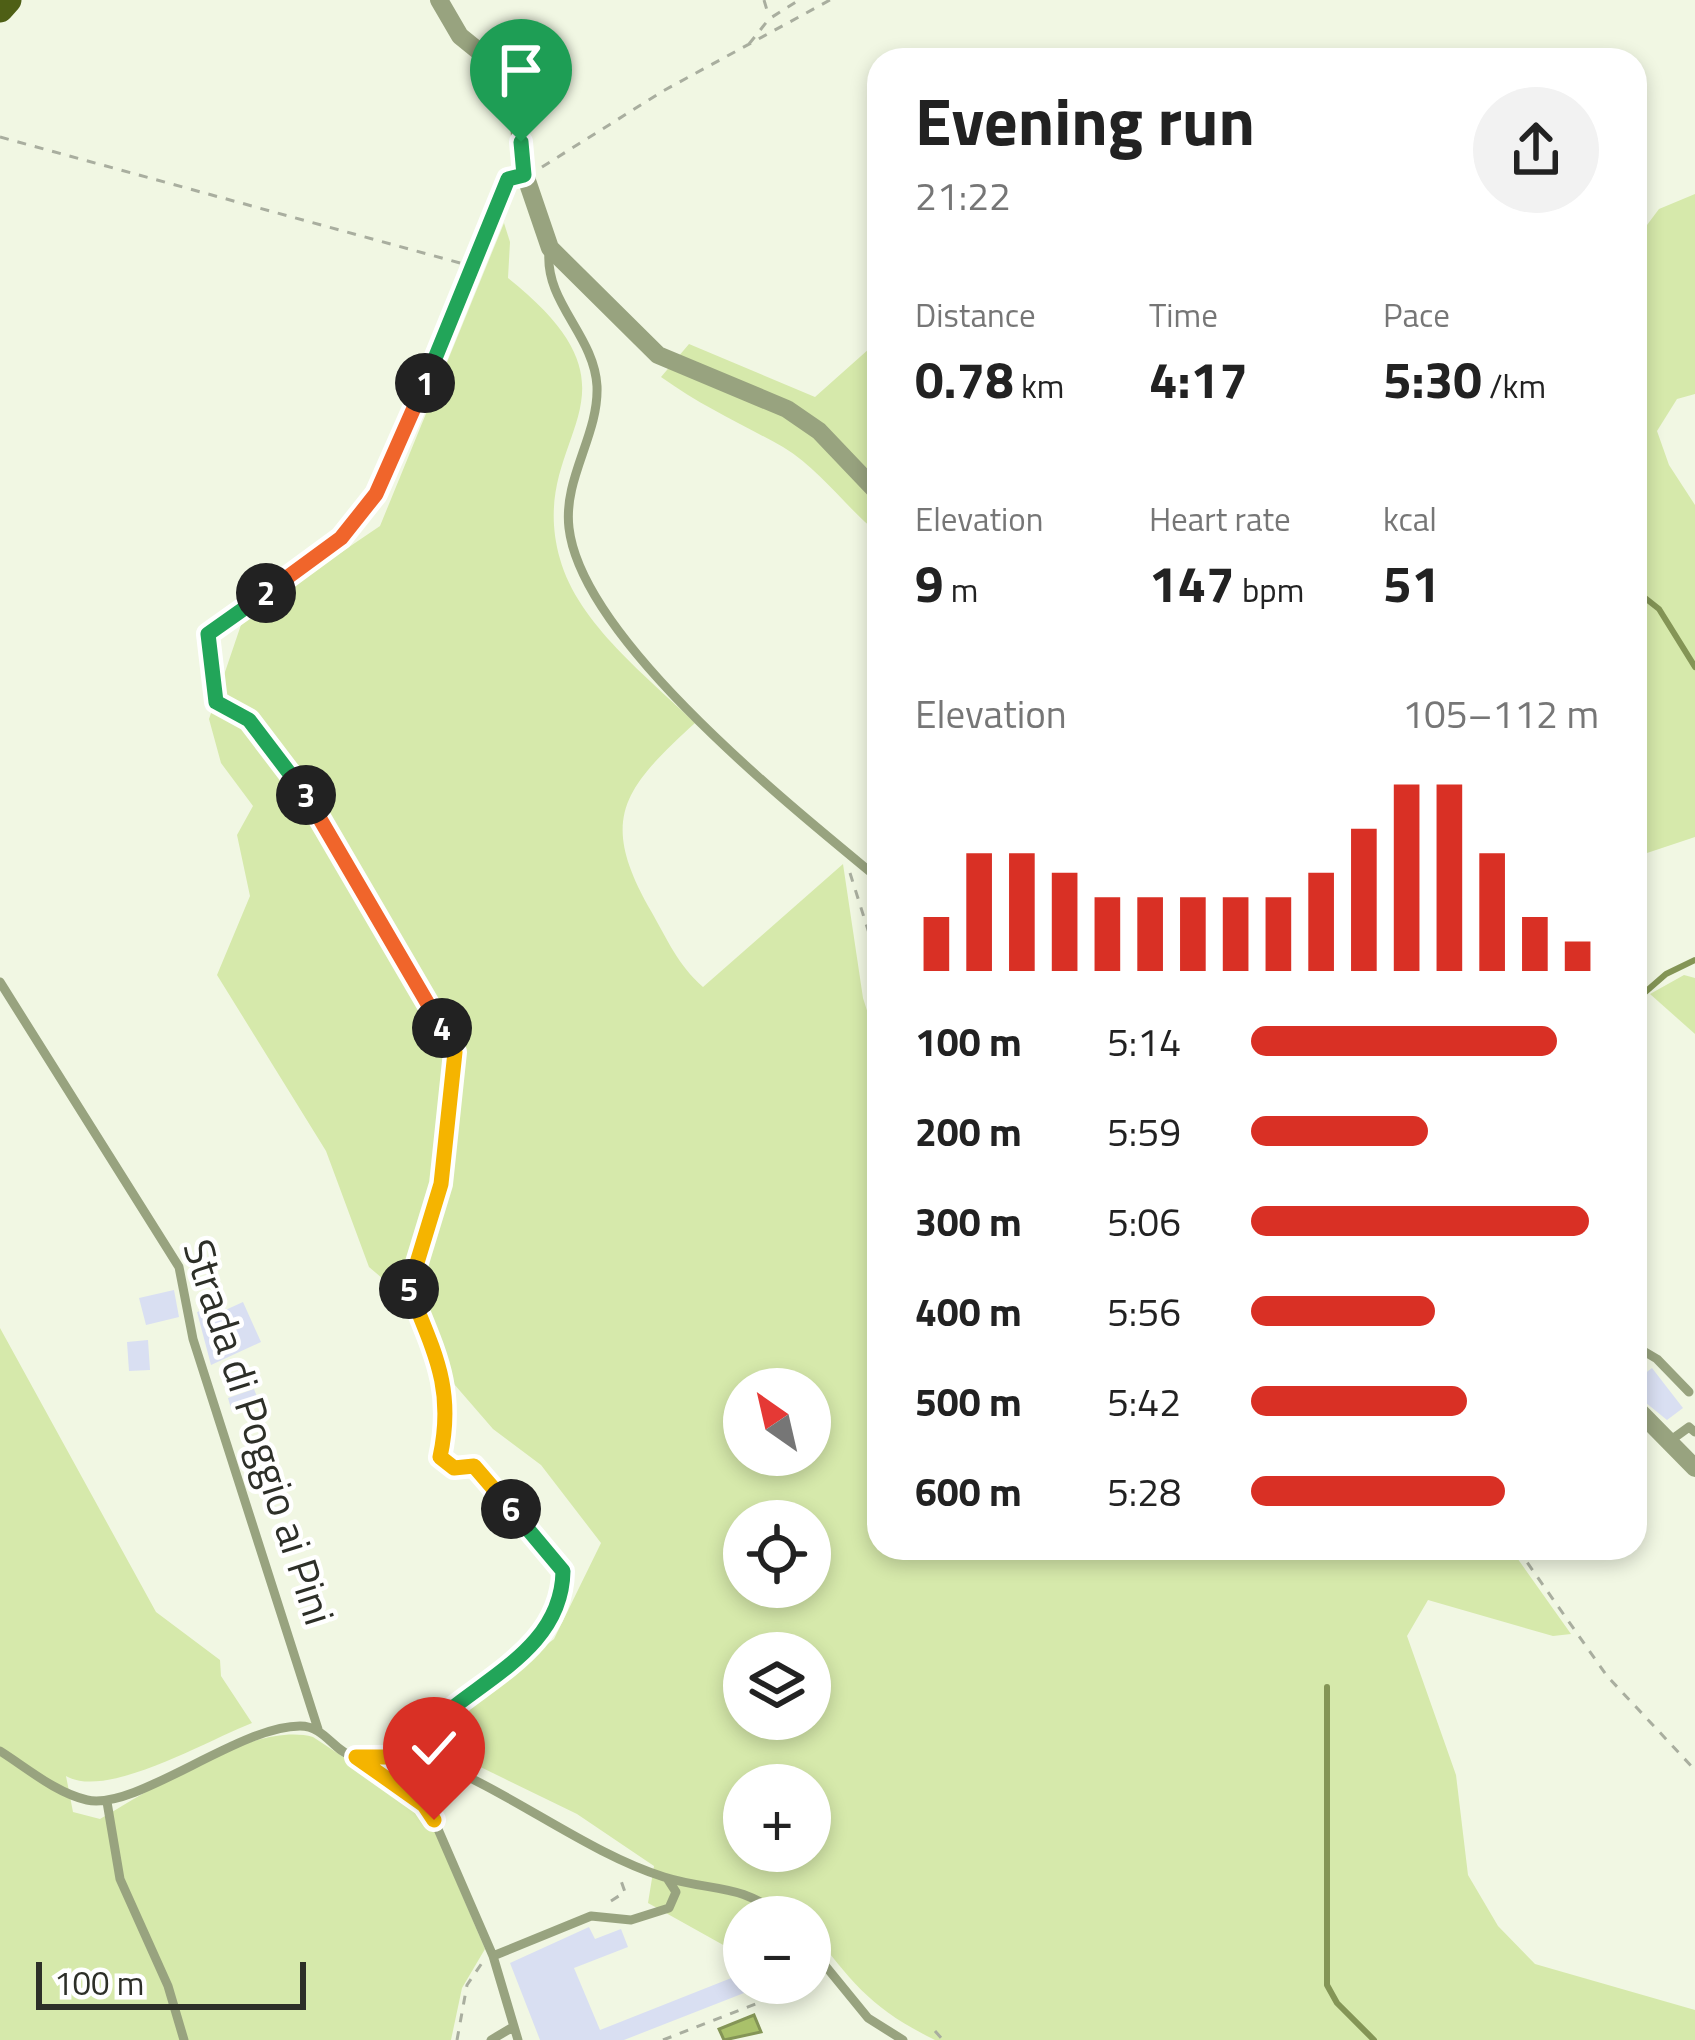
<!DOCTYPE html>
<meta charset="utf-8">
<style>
:root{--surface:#fff;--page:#f2f2f2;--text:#222;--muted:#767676;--accent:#d93025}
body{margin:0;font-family:"Titillium Web",sans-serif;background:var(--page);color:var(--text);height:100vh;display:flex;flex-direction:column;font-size:45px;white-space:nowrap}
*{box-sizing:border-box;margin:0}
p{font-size:39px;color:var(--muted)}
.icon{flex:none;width:66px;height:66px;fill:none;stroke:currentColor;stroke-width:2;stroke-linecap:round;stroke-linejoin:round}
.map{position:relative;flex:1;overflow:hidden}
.sheet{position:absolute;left:867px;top:48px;width:780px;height:1512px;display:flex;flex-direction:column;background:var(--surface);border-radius:36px;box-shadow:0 6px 18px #0003}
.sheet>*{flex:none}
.needle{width:78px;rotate:326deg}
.tools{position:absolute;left:723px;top:1368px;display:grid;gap:24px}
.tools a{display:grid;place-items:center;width:108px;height:108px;border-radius:50%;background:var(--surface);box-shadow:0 6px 18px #0003;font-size:60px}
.scale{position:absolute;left:36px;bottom:30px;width:270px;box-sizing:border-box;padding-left:12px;border:6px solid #2d2f28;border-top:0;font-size:33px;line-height:42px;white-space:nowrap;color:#2d2f28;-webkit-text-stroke:9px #fff;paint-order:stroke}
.pin{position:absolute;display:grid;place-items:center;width:102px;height:102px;color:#fff;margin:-123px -51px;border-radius:50% 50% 50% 0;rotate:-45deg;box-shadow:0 0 12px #0007}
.pin .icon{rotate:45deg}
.km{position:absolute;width:60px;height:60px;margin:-30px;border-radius:50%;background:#222;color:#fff;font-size:33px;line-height:60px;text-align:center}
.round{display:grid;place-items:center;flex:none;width:126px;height:126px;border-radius:63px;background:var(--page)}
.head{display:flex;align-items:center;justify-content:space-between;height:204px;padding:0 48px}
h1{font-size:66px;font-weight:700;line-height:90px}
.metrics{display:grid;grid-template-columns:repeat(3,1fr);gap:18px;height:204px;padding:12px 48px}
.metrics div{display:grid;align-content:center}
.metrics b{font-size:51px;font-weight:700}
.metrics small{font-size:33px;font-weight:400}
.metrics p{font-size:33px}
.chart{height:336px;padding:24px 48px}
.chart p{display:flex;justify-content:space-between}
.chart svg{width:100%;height:216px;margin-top:12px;stroke:var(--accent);stroke-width:6}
ul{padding:0 48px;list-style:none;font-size:39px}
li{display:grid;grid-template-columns:192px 144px 1fr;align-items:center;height:90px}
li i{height:30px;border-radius:15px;background:var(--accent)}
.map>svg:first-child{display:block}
.green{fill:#d6e9ab;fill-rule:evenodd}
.water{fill:#a9c16a;stroke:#849556;stroke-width:3}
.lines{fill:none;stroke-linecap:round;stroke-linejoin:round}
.stream{stroke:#849556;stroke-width:6}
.building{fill:#d9dff2}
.path{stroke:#a9ae9f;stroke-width:3;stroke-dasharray:9 9;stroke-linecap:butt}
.lane{stroke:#98a37f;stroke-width:9}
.street{stroke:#98a37f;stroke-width:18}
.primary{stroke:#4e5f15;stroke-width:27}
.split-1-casing{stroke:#fff;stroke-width:24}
.split-2-casing{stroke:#fff;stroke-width:24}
.split-3-casing{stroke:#fff;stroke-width:24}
.split-4-casing{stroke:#fff;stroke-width:24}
.split-5-casing{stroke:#fff;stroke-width:24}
.split-6-casing{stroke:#fff;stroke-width:24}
.split-7-casing{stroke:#fff;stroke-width:24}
.split-8-casing{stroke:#fff;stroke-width:24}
.split-1{stroke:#22a559;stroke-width:15}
.split-2{stroke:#f0652b;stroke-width:15}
.split-3{stroke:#22a559;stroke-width:15}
.split-4{stroke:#f0652b;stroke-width:15}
.split-5{stroke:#f5b400;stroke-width:15}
.split-6{stroke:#f5b400;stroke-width:15}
.split-7{stroke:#22a559;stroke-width:15}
.split-8{stroke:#f5b400;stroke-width:15}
.labels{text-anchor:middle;stroke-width:9;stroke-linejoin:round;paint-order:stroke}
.street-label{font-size:42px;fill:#2d2f28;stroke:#fff}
</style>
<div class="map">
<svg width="1695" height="2040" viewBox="0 0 1695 2040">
<rect width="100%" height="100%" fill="#f1f7e3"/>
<path class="green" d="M1695,194V394L1677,399L1657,431L1669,465L1695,505V837L1635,857V241L1659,209Z
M504,223L510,242L508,278C661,400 524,433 560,559C578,624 649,678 695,723C623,789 598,819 651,911C667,939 678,965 703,987L843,864L863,998L879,1048V1548H1108L1111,1552L1121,1548H1510L1571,1634L1553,1636L1428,1600L1407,1636L1456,1775L1468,1875L1498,1926L1535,1964L1695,2010V2040H935C870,2008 854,1984 810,1929V1917H744V1948L734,1951L648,1903L654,1866L577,1814L425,1740L554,1639L601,1543L541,1465L493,1429L454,1384L412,1327L396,1290L369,1267L326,1151L217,975L250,896L237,835L253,806L221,763L209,719L243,619L380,526ZM744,1389H810V1455H744ZM744,1521H810V1587H744ZM744,1653H810V1719H744ZM744,1785H810V1851H744Z
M879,340V534C845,507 821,470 783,447C740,423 703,407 661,377L689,344L815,397Z
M1684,975L1695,978V1034L1650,994Z
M0,1328L156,1612L220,1660L221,1676L252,1723C208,1740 106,1800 66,1776L73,1812L100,1819C152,1789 254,1721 313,1737L422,1809L431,1822L485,1949L462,1988L451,2040H0Z"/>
<path class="water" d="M754,2015L761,2032L724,2040L719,2029Z"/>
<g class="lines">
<path class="stream" d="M1635,590L1659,609L1695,667
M1635,1001L1666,974L1695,960
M1327,1687V1985L1337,2003L1374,2040"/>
</g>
<path class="building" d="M174,1290L179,1317L146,1325L139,1298Z
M243,1302L261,1342L211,1365L197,1312L218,1305L221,1312Z
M148,1340L150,1370L129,1371L127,1342Z
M1652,1368L1683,1408L1667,1420L1635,1394V1381Z
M254,1389L259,1402L232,1412L228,1398Z
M589,1927L595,1939L621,1929L628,1947L574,1968L600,2030L744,1973V1993L624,2040H540L510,1963Z"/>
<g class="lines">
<path class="path" d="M764,0L769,17
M749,44L769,19L799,0
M0,137L471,266
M542,167L663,91L830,0
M850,873L874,949L872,998L879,1022
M1517,1548L1607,1676L1695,1770
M423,1743L425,1730L545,1634L563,1604V1572L474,1466L454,1468L440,1457C456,1386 433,1349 407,1285L441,1184L455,1052L292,771L249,720L216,702L208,634L341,538L375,494L506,182
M611,1901L625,1892L619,1875
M935,2031L943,2040
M457,2040L467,1985L482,1963
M663,2040L763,2001"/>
<path class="lane" d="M549,252C545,303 594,335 597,386C599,435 563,478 569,528C582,640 792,807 879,879
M0,982L179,1267L193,1339L318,1729
M1635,1346L1657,1359L1689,1392
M1667,1443L1689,1427L1695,1432
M0,1751C27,1768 56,1793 87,1800C136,1811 238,1726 300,1726C325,1726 333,1751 354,1757C377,1763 403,1751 427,1759C508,1789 585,1852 664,1877C712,1892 739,1882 783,1917
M356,1757L424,1805L434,1820L493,1956L518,2040
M107,1802L120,1879L168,1986L184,2040
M810,1947L868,2018L903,2040
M493,1956L591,1916L631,1920L669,1908L676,1892L667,1878
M491,2040L513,2027"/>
<path class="street" d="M439,0L460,36L502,70L517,92L522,166L550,248L658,355L787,409L819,431L879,494
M1635,1407L1695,1468"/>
<path class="primary" d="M0,9L8,0"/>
</g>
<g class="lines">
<g class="split-1-casing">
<path id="split-1" d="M425,383L508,179L524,175L521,142"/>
</g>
<g class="split-2-casing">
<path id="split-2" d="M266,593L341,538L376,494L425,383"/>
</g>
<g class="split-3-casing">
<path id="split-3" d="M266,593L208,634L216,702L249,720L306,795"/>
</g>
<g class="split-4-casing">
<path id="split-4" d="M306,795L442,1028"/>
</g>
<g class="split-5-casing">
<path id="split-5" d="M409,1289L441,1184L455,1052L442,1028"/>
</g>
<g class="split-6-casing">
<path id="split-6" d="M409,1289C434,1352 455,1388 440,1457L454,1468L474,1466L511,1509"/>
</g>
<g class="split-7-casing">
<path id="split-7" d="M450,1710C499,1671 562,1640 563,1571L511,1509"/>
</g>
<g class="split-8-casing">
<path id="split-8" d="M434,1820L424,1805L356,1757H421L425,1730L450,1710"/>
</g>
<use href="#split-1" class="split-1"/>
<use href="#split-2" class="split-2"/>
<use href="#split-3" class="split-3"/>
<use href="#split-4" class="split-4"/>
<use href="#split-5" class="split-5"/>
<use href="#split-6" class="split-6"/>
<use href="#split-7" class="split-7"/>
<use href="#split-8" class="split-8"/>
</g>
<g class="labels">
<g class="street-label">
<text transform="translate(259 1432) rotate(72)" y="15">Strada di Poggio ai Pini</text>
</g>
</g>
</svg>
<div class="tools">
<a><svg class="needle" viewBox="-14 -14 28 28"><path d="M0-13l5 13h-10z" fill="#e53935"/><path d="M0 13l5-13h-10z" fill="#767676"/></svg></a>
<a><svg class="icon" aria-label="locate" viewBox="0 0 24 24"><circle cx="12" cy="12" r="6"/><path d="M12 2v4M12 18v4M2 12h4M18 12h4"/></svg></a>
<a><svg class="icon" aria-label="layers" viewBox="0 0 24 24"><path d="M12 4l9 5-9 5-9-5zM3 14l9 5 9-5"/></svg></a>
<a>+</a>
<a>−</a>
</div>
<div class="scale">100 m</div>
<div class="pin" style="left:521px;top:142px;background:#1e9e55"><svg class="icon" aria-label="arrive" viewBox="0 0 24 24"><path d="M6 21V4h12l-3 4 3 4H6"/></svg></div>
<div class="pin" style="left:434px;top:1820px;background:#d93025"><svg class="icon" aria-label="check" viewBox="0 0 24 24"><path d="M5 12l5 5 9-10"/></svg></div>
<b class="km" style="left:425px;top:383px">1</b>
<b class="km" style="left:266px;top:593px">2</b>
<b class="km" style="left:306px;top:795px">3</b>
<b class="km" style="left:442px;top:1028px">4</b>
<b class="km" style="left:409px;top:1289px">5</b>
<b class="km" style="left:511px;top:1509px">6</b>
<section class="sheet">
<div class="head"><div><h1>Evening run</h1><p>21:22</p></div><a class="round"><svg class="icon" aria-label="share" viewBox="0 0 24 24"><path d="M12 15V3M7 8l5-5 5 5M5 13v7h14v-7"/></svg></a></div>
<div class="metrics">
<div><p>Distance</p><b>0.78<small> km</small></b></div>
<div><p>Time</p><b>4:17</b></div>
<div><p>Pace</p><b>5:30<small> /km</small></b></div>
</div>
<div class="metrics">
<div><p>Elevation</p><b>9<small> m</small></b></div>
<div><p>Heart rate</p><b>147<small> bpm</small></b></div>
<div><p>kcal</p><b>51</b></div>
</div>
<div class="chart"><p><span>Elevation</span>105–112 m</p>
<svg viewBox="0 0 160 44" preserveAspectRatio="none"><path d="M5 44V33M15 44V20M25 44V20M35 44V24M45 44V29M55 44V29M65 44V29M75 44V29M85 44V29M95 44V24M105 44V15M115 44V6M125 44V6M135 44V20M145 44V33M155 44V38"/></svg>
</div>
<ul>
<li><b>100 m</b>5:14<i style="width:88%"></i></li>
<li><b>200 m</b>5:59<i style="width:51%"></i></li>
<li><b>300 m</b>5:06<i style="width:97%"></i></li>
<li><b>400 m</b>5:56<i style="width:53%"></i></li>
<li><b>500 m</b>5:42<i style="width:62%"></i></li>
<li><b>600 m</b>5:28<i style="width:73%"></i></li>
</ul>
</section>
</div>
